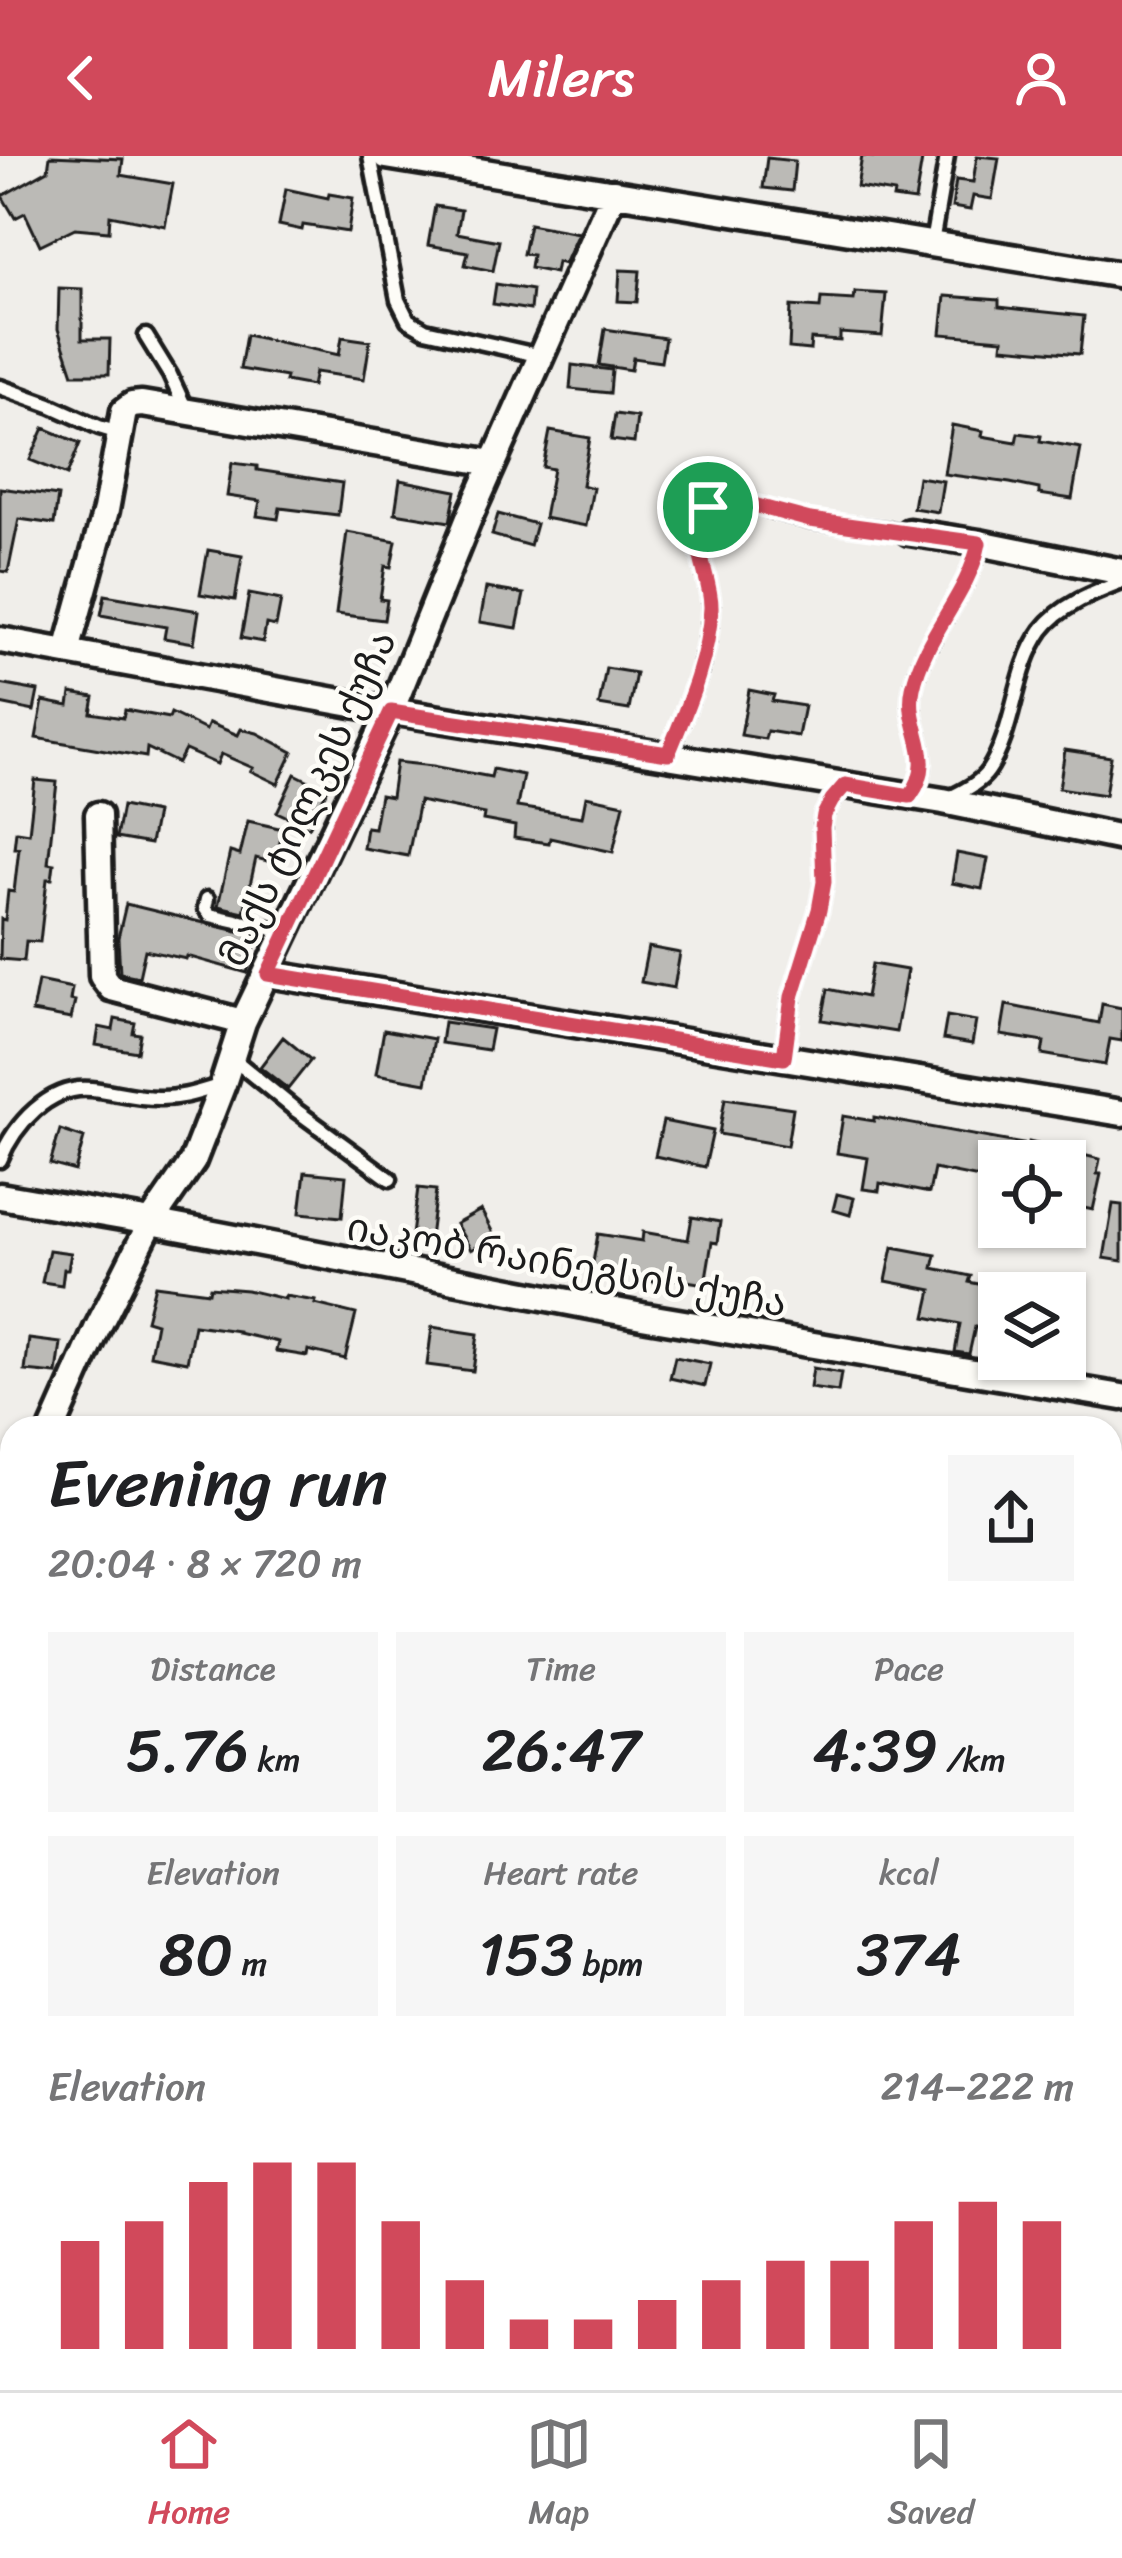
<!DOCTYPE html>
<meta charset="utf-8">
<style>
:root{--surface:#fff;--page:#f6f6f6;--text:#202124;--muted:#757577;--line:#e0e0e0;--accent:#d1495b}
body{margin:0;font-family:Sriracha,"Noto Sans Georgian",sans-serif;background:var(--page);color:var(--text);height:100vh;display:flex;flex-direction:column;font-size:45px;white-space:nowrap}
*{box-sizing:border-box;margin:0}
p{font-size:39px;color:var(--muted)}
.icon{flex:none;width:66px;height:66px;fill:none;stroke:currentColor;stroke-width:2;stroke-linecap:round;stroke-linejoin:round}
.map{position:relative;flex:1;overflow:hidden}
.side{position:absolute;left:0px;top:1260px;width:1122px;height:975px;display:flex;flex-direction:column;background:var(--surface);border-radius:36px 36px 0 0;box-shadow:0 3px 9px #0004}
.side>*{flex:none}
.fabs{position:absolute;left:978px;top:984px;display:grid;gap:24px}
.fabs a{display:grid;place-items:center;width:108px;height:108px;border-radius:0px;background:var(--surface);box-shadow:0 3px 9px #0004;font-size:60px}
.pin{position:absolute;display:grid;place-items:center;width:102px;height:102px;color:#fff;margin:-51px;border:6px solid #fff;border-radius:50%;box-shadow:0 3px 12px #0007}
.round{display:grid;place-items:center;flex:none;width:126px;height:126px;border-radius:0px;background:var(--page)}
.summary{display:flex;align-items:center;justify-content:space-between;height:204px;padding:0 48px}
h1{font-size:66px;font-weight:600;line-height:90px}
.stats{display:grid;grid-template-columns:repeat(3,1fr);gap:18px;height:204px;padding:12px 48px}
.stats div{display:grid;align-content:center;border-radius:0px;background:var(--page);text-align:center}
.stats b{font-size:60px;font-weight:600}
.stats small{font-size:33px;font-weight:400}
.stats p{font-size:33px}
.chart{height:336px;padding:24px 48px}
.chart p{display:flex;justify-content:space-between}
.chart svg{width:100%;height:216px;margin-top:12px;stroke:var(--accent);stroke-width:6}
header{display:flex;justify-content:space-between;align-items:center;height:156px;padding:0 48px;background:var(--accent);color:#fff;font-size:54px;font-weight:600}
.tab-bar{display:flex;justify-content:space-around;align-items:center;height:168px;border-top:3px solid var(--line);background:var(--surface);font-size:33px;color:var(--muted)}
.tab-bar a{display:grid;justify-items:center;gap:6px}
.tab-bar .current{color:var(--accent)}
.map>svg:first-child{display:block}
.building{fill:#bbbab6;stroke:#1c1c1c;stroke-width:3}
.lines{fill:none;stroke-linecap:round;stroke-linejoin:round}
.lane-casing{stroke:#1c1c1c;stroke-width:21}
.street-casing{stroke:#1c1c1c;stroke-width:33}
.lane{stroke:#fdfcf7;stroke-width:12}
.street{stroke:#fdfcf7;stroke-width:24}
.route-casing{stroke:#fff;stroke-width:24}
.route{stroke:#d1495b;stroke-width:15}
.labels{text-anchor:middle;stroke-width:9;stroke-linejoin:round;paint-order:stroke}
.street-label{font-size:39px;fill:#1c1c1c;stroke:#fdfcf7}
</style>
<header><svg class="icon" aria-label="back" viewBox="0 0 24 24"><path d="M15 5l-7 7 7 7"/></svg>Milers<svg class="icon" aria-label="person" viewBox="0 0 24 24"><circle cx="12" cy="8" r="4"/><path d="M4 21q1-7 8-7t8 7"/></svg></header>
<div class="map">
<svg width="1122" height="2234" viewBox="0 0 1122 2234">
<rect width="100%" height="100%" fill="#f0eeea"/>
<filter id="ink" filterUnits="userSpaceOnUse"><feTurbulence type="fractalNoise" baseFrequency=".00833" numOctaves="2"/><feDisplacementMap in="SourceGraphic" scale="24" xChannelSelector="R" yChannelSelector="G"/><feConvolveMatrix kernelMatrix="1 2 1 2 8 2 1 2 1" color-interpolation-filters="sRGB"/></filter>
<g filter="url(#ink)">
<path class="building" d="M50,0L123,3L121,19L173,28L165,70L110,59L109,75L75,72L40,89L25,57L15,62L2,40L48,14Z
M862,0L900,3V0L922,4L915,45L893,42L894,37L857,31Z
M977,0L999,2L992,43L973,40L970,54L952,51L956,24L973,26Z
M767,2L795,5L792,35L763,32Z
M286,33L328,42L329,38L353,42L348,76L303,69L302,74L279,69Z
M435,50L461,54L457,77L499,85L493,115L465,109L468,96L428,89Z
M529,68L578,77L564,108L557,106L555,117L530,112L532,99L523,98Z
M620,114L640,115L637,146L618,145Z
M496,128L532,134L530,154L493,148Z
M59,132L82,133V183H110L109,218H73L58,173Z
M855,136L886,138L882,180L840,177V185L811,183L810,194L789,192L791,150L820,152L821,142L854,144Z
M945,140L999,144V151L1084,160L1080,198L1002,191L1003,183L941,178Z
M605,173L665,182L661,206L633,202L631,214L599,209Z
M246,179L339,199L342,181L370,185L364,223L315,216L312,230L285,225L286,221L240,213Z
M572,209L612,214L610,237L570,233Z
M615,258L637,261L634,287L611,284Z
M952,269L983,275L982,280L1016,286L1018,277L1041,280L1040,285L1081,292L1072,343L1039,338V333L1010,327L944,318Z
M44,272L80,287L67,319L30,304Z
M550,275L590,282L582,329L593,332L586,370L544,362L553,313L543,311Z
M232,307L257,310V314L342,327L338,359L280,352L278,363L257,360L260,345L227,340Z
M918,321L943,325L938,356L913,352Z
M400,324L456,335L450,366L395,357Z
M0,332L58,340L54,368L19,363L8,416L0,415Z
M498,358L536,368L530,390L492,379Z
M347,376L396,385L391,411L385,410L380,443L387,444L384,464L336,458Z
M208,394L242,400L235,444L200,438Z
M486,432L524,438L517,472L480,466Z
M249,438L281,444L276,470L266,468L263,486L241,482Z
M105,439L199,455L194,487L164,482L166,471L101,459Z
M606,512L636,517L629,554L599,549Z
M0,528L38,535L34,555L0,548Z
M749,534L774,539L772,545L804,550L798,580L767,575L765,583L741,579Z
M71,537L94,541L91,557L123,562L125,554L169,562L171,557L206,574L209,567L238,579L241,573L257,577L293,596L278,628L251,615L253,612L221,598L217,608L185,594L178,607L147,592L146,601L36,582L43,545L69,550Z
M1065,594L1111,601L1105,639L1059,632Z
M396,606L433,610L491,621L493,613L523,619L517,651L582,661L586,640L624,648L613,696L550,682L549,687L514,682L515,670L483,664L484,658L419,645L408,700L363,692L366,671L374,672L380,639L391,641Z
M295,618L327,634L309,671L277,656Z
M35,624L57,626L48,707L54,708L52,723H47L40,786L26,785L24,805L0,803L1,763L5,764L8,735L14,736L19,692H14L16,675L29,677Z
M122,650L156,657L150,688L116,682Z
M248,665L283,673L275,707L256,702L244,756L218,750L230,696L240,699Z
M957,697L988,703L982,733L952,727Z
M126,748L258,780L247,817L187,800L186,803L145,794L139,821L120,817L118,782Z
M648,791L680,797L674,832L641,826Z
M872,808L907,814L896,876L822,864L828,833L866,841Z
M38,825L72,832L70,844L75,845L71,863L32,856Z
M1102,848L1122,852V885L1110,883L1105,909L1042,898L1044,886L1001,879L1006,849L1099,867Z
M947,860L976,865L972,888L943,883Z
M115,863L135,867L133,877L140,878L137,896L96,889L99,871L113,874Z
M444,866L492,873L488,894L441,887Z
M384,874L434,883L426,927L376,918Z
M283,881L311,904L288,933L260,911Z
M725,942L793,952L787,990L719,978Z
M843,960L874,965V961L1028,989L1029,986L1100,1003L1097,1018H1101L1093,1054L1065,1048V1005H999V1026L934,1013L929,1037L880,1027L879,1035L863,1033L868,1002L837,997Z
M663,965L713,975L705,1011L655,1000Z
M60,974L84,982L75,1015L50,1008Z
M305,1016L346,1020L342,1061L300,1057Z
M418,1032L436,1034L430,1082L412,1079Z
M837,1038L854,1042L850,1059L833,1054Z
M1113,1048L1122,1049V1105L1104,1102Z
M481,1054L495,1081L471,1094L456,1068Z
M692,1061L720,1066L717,1087L712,1086L705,1128L668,1122L667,1129L592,1112L598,1078L642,1085L643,1076L688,1084Z
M893,1091L936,1099L933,1112L971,1120L969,1126L998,1132L988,1174L975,1171L969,1198L955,1196L960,1168L926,1161L932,1134L886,1125Z
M49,1094L71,1097L68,1113H64L62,1129L42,1126Z
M155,1129L209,1136L210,1131L247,1134L285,1143V1140L316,1145L315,1148L356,1158L345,1203L308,1194L307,1200L276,1195L278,1186L238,1177V1175L194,1169L187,1206L150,1199L156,1167L146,1164Z
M432,1171L478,1178L473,1215L427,1209Z
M29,1183L61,1187L57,1218L25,1215Z
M675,1201L710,1208L705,1230L670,1222Z
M813,1212L841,1217L838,1236L810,1232Z"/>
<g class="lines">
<g class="lane-casing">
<path id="lane" d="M370,0L398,144L408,164L425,174L541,200
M932,87L947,0
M146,180L170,219L187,256
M0,231L50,249L99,271L119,277
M668,599C687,552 709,503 711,452C712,425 692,393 700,367C705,353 714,348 727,342L810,365L909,376
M911,639C940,600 904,572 913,531C925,479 969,439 979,387
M950,642C963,635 980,627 988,615C1016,573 1013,515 1042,474C1061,449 1094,437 1122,426
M207,743L205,752L210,759L286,776
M784,901L792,841L819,754L824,726L822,672L824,659L832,644L845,629
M232,902L297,955L390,1023
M0,1004C14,969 49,929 91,933C113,935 135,942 157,942C180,943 199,936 222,929"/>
</g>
<g class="street-casing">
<path id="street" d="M386,0L1122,119
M909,376L979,387L1122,416
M0,484L391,555L943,645L1122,682
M67,495L106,354L124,255L132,249L142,248L493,307
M98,659L102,820L111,832L243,866
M268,818L1122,957
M0,1040L151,1066L642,1160L1122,1241
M53,1272L97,1173L151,1066L193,1005L223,928L243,866L391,555L469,362L614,36
M0,1329L12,1331
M1110,1375L1122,1350
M0,1409L12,1379
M1110,1510L1122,1512
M0,1607L12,1609
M1110,1789L1122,1792
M0,1914L12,1917
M1110,2082L1122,2083
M0,2181L12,2183
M228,2223L310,2234
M711,2234L716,2223"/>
</g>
<use href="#lane" class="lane"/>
<use href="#street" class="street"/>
</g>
</g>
<g class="lines" filter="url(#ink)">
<g class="route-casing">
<path id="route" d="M727,342L810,364L979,387C969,439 924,479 913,532C904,573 940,600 910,640L845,629L832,644L824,659L822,672L824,726L819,754L792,841L784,902L268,818L391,556L668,598C687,552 709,502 711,452C712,425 692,393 700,367C705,353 714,348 727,342Z"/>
</g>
<use href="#route" class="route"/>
</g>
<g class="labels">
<g class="street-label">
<text transform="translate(307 642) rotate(-65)" y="14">მაქს ტილკეს ქუჩა</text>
<text transform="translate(567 1108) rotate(10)" y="14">იაკობ რაინეგსის ქუჩა</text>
</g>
</g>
</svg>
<div class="fabs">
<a><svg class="icon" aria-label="locate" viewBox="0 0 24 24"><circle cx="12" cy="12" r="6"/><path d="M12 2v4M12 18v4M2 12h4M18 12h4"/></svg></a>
<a><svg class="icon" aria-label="layers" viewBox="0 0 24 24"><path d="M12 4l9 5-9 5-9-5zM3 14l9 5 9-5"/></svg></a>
</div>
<div class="pin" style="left:708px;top:351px;background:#1e9e55"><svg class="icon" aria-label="arrive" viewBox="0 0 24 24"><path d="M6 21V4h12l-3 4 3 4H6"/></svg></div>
<section class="side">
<div class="summary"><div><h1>Evening run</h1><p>20:04 · 8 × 720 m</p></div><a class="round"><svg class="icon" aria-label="share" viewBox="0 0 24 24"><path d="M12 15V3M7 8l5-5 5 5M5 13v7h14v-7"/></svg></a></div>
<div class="stats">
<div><p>Distance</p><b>5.76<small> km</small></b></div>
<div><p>Time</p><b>26:47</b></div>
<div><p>Pace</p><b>4:39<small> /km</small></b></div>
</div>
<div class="stats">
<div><p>Elevation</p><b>80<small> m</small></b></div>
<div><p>Heart rate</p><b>153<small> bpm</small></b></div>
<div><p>kcal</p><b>374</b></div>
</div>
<div class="chart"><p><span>Elevation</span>214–222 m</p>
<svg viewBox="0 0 160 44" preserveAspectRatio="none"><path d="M5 44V22M15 44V18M25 44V10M35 44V6M45 44V6M55 44V18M65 44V30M75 44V38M85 44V38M95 44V34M105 44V30M115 44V26M125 44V26M135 44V18M145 44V14M155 44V18"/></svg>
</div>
</section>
</div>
<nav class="tab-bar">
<a class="current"><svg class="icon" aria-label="home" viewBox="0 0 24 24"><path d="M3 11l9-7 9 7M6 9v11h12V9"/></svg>Home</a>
<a><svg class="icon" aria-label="map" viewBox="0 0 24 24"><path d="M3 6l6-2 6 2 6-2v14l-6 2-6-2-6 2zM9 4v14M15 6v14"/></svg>Map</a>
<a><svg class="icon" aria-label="saved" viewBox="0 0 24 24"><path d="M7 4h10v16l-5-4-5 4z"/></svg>Saved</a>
</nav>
